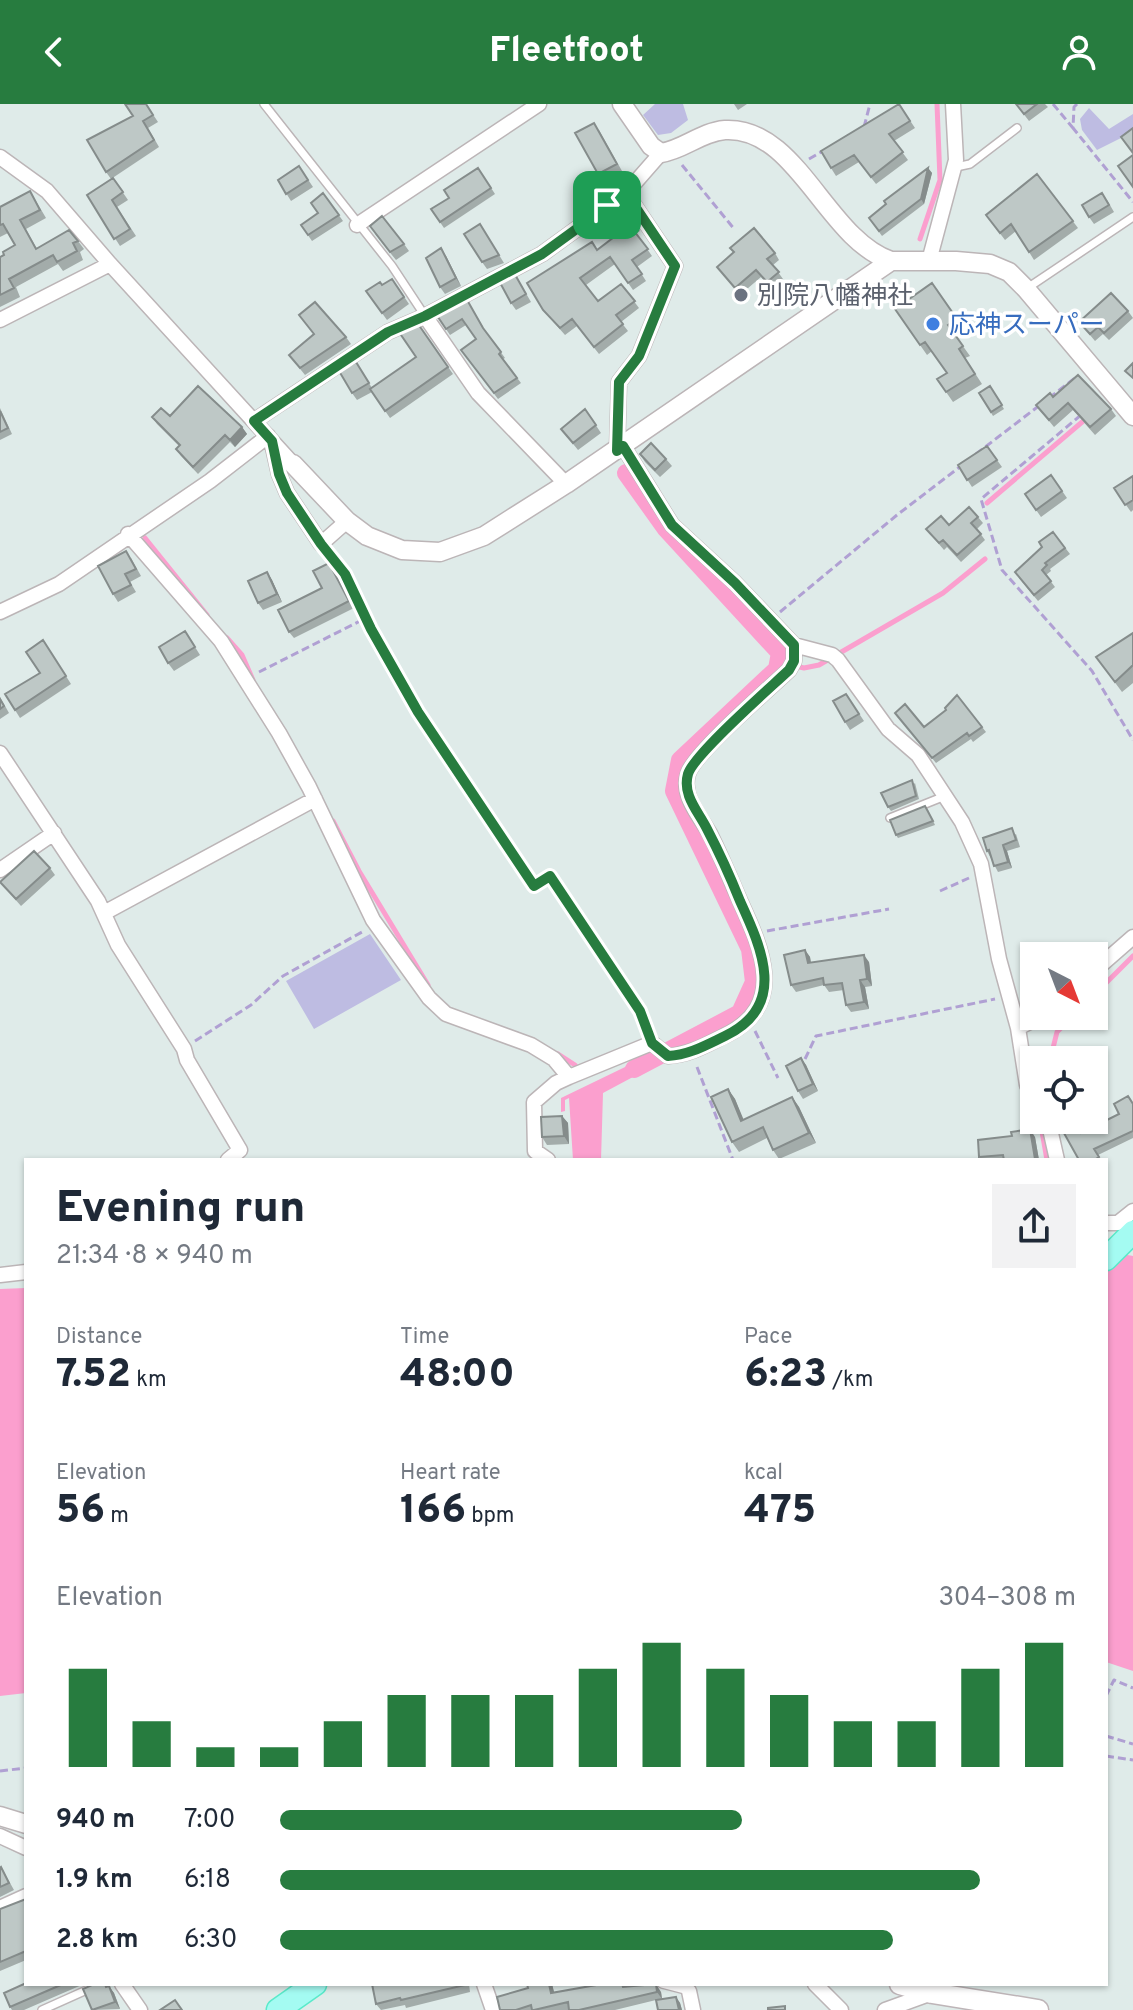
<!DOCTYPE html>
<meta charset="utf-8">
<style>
:root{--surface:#fff;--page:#f2f2f3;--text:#1f2937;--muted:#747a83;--accent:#277c3f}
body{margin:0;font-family:Overpass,"Noto Sans JP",sans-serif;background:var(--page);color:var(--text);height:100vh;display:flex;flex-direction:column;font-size:30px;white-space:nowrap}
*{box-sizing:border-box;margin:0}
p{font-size:26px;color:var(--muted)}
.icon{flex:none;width:44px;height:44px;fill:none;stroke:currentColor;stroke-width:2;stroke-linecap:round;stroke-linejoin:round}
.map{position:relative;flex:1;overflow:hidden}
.side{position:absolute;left:24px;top:1054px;width:1084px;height:828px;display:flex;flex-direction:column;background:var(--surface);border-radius:0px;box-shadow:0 2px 6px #0004}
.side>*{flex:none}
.needle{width:52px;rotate:138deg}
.fabs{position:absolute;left:1020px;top:838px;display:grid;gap:16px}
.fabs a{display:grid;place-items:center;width:88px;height:88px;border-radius:0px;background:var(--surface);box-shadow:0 2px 6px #0004;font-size:40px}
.pin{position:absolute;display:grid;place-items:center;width:68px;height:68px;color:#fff;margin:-34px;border-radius:16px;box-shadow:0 4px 12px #0006}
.round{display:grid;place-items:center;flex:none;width:84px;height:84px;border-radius:0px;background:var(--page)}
.overview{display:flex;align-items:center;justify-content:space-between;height:136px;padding:0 32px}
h1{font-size:44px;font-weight:800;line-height:60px}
.metrics{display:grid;grid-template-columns:repeat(3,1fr);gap:12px;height:136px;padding:8px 32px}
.metrics div{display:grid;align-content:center}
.metrics b{font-size:40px;font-weight:800}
.metrics small{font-size:22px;font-weight:400}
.metrics p{font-size:22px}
.chart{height:224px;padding:16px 32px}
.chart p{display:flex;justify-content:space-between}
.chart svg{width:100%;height:144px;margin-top:8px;stroke:var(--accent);stroke-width:6}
ul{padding:0 32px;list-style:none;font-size:26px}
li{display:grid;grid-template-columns:128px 96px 1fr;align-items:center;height:60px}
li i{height:20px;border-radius:10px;background:var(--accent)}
header{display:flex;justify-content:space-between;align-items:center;height:104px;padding:0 32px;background:var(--accent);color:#fff;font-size:36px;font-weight:800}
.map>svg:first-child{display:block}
.green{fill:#bebce2}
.water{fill:#fb9fce}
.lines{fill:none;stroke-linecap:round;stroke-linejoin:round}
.stream{stroke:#fb9fce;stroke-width:5}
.canal{stroke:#fb9fce;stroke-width:18}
.service-casing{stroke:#bcb5b7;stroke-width:10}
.minor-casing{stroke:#bcb5b7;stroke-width:17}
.tertiary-casing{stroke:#bcb5b7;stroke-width:21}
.secondary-casing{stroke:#beb5b8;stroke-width:23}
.primary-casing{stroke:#59eaca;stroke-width:25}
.path{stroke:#b0a0d3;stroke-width:3;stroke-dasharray:8 4;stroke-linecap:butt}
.service{stroke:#fff;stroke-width:7}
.minor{stroke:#fff;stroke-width:14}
.tertiary{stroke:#fff;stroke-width:18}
.secondary{stroke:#fff;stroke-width:20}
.primary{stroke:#a4fbf2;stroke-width:22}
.wall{fill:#a3acaa}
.shaded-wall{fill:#858c8b}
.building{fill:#bec8c6;stroke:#858c8b;stroke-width:2}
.route-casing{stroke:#fff;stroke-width:16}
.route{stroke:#277c3f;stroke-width:10}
.worship-dot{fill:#6b7280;stroke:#fff;stroke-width:3}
.shop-dot{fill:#3f7fe0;stroke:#fff;stroke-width:3}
.labels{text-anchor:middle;stroke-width:7;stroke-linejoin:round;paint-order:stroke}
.worship-label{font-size:26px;fill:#5b616d;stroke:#fff;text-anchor:start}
.shop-label{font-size:26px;fill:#366cbe;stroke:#fff;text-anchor:start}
</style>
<header><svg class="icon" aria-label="back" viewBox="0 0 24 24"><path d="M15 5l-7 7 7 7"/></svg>Fleetfoot<svg class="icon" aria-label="person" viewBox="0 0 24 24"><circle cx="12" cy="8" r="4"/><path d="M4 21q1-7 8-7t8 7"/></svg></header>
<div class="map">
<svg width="1133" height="1906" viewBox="0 0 1133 1906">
<rect width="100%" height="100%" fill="#dfebe9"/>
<path class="green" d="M655,0H683L688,16L671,29L658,31L643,11Z
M1089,4L1109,25L1133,10V28L1097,46L1082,26L1080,15Z
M370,830L401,876L314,925L286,877Z"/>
<path class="water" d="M652,950L661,958L603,989L601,1056H573L569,994L565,996V1007L561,1008V994Z
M1106,1147L1133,1152V1567L1106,1558Z
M26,1184V1589L0,1592V1185Z"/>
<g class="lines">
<path class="stream" d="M920,135L940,76L937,0
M987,399L1088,313
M145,434L207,511
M227,534L242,551L253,576
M778,558L804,564L819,561L943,489L985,455
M333,717L359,767L428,881
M1094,891L1133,852
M558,950L575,961
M1050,956L1057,928L1073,912
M1040,1016L1047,1056"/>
<path class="canal" d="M626,369L666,425L780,549L777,565L680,656L674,687L750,845L754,878L740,909L634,965"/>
<g class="service-casing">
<path id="service" d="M264,0L392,162L425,212
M956,63L970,60L1017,24
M1026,185L1133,113
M890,714L945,692
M662,1880L689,1887
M42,1906L100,1880"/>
</g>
<g class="minor-casing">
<path id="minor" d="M0,53L47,87L110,160L293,360
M357,121L539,0
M929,157L956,56L953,0
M425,212L478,289L566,380
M0,216L110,160
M254,317L388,228L425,212L542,150L626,89L661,49
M272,339L279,370L287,389L321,440L347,417
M623,342L672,421L735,479L794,541L832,551L838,556L888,625L918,651L962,718L981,760L999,855L1018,924L1027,981L1034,988
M617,347L619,278L639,252L675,162L626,89
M128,430L221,537L279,629L309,683L373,816L429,894L446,910L531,941L554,955L569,973L652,939L668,952C689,951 706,941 724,932C788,902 762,845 740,797C730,774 721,752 710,730C700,712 681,692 688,670C693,650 770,584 789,566L794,557V541
M0,508L59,480L210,377L268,332
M0,649L98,797L118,841L184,945L187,956L240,1046L228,1056
M0,766L54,729
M104,809L315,695
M1094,867L1133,833
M1018,924L1041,912
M1048,1016L1057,1056
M548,1056L535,1047L534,998L556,979L569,973
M1106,1119H1118L1133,1107
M0,1171L26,1168
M0,1732L26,1744
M2,1803L26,1792
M122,1880L140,1906
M484,1880L493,1906
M815,1880L841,1906
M689,1887L693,1906
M885,1906L932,1889"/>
</g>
<g class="tertiary-casing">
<path id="tertiary" d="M622,0L651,42L661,49C683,46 701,28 725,26C797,22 826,135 891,157
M293,360L347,417L367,432L402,446L440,448L484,432L566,380L891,157H956L990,160L1009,168L1026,185L1133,312
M0,1712L26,1720"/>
</g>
<g class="secondary-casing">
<path id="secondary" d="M900,1880L932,1889L1038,1906"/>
</g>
<g class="primary-casing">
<path id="primary" d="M1106,1155L1133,1128
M278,1906L315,1880"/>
</g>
<path class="path" d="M1053,0L1073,24
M1077,0L1074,3L1073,24L1133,98
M864,23L870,0
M809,55L823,47
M682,61L735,126
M1049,294L1075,274
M1081,311L981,395L1002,466L1092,567L1133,636
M976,350L1040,301
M330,451L345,470L371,525L418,608L534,782L550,772L640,907L646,924
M780,508L897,411L961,362
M259,568L366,514
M940,787L969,774
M767,827L889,805
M755,927L778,974
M195,937L251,901L283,872L362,828
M805,955L816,932L995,895
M697,963L733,1056
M1106,1592L1114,1576L1133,1584
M1106,1632L1133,1640
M1106,1652L1133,1656
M0,1667L26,1664"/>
<use href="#service" class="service"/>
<use href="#minor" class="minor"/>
<use href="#tertiary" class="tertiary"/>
<use href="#secondary" class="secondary"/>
<use href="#primary" class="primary"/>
</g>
<path class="wall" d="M146,0L158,18L148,24L159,43L111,75L106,68L133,12Z
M734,0H747L738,6Z
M899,0L915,24L894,37L908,56L876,80L859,58L836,72L831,64Z
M1016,0H1045L1048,3L1029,17Z
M599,26L622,67L604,78L598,70Z
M299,62L313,83L291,97L278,76Z
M478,64L495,90L444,124L431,105L449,94Z
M928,64L932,69L924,100L882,132L869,114Z
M1037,70L1078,124L1034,156L1016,127L1005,136L986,111Z
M113,74L128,96L117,103L136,132L120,142L87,91Z
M30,87L46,114L26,125L37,145L78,137L84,145L80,148L83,156L63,167L58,160L16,183L20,193L0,203V153L15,141L8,129L0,133V103Z
M323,89L343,117L312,137L301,121L318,109Z
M619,96L640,127L636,129L652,152L637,163L646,177L633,186L615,160L586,181L598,197L621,180L639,204L621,218L628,227L599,250L577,222L565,231L543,206L597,146L618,130Z
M1107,96L1114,108L1094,120L1089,113Z
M480,120L504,159L487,165L482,158Z
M375,130L404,140L409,147L396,156Z
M775,149L779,156L773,161L783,175L772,185L761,173L740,191L717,163Z
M446,152L461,182L445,190L440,183Z
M513,167L531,198L516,206L511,199Z
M392,175L409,200L387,216L366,187L382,181Z
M932,179L964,224L955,231L970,252L965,254L982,280L953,298L937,275L947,269L932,247L927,251L895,205Z
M466,194L486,228L505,254L503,255L521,279L498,295L461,246L476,235L466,221L450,231L438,213Z
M1128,207L1133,214L1109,236L1103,230L1095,237L1079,218Z
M416,217L453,270L390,314L372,288L357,296L352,289L356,258L372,284L416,253Z
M313,231L346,233L351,240L305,271L289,251Z
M990,282L1004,305L993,312L979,289Z
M1053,293L1111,305L1116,312L1095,331L1073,306L1054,323L1036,301Z
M0,304L12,330L0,336Z
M585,305L601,329L578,346L561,325Z
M170,312L242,323L247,330L235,343L230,338L198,370L181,352L176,345L179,342L157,320L152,313Z
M987,342L1002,363L972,383L958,361Z
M640,350L666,355L672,362L660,373L645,358Z
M1051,371L1067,394L1041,413L1025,390Z
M1133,372V406L1131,408L1114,384Z
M978,413L983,419L977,425L985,436L961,458L947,443L944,446L926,425L949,421Z
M1053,428L1070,450L1050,465L1051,467L1046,471L1055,483L1038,497L1019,474Z
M131,454L141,472L130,478L136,488L118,498L113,490Z
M329,459L354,504L294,534L289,528L322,484Z
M267,468L272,476L282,498L263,506L258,499Z
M185,527L200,551L174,567L168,559Z
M1133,529V579L1122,588L1096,553Z
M43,536L71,580L20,614L15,606L40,569Z
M846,590L864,617L850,626L845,618Z
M957,591L986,628L973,638L971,635L936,659L895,609L924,623L946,606Z
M0,593L9,609L0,615Z
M915,679L919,695L891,707L888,703Z
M928,706L935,721L898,734L896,731Z
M1016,730L1020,743L1007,747L1012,764L998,768L987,747Z
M50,764L55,771L21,802L0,778Z
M805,846L810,853L811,859L869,858L872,882L865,883L869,905L851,908L846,901L844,886L829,888L824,881L796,888L791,881Z
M801,954L806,961L818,987L803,995L798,987Z
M728,985L735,995L743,1016L792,993L799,1003L816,1039L779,1055L773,1046L767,1034L739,1048L732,1038Z
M1128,992L1133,999V1034L1098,1051L1101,1056H1079L1074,1016L1081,1028L1119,1010Z
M562,1012L568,1019L569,1040L547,1041L542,1033Z
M1035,1033L1039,1056H982L979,1053Z
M1,1763L14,1786L0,1793V1764Z
M26,1795V1856L0,1867V1813Z
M26,1880H84L24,1906H12L10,1903Z
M106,1880L114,1889L120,1905L92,1906Z
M469,1880L470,1888L406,1904L405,1901L381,1906L376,1900Z
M527,1880H552L554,1888L626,1880L627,1883L661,1888L662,1895L676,1893L680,1899L682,1906H658L656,1896L615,1906H500L528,1884Z"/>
<path class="shaded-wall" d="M928,64L932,69L924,100L921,95Z
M441,144L446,152L461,182L456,174Z
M242,323L247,330L235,343L230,336Z
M267,468L272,476L282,498L277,490Z
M1003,741L1007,747L1012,764L1008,758Z
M805,846L810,853L812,866L808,859Z
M864,851L869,858L872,882L867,875Z
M860,876L865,883L869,905L864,898Z
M801,954L806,961L818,987L813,980Z
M728,985L735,995L748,1026L741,1017Z
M792,993L799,1003L816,1039L809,1029Z
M562,1012L568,1019L569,1040L564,1032Z
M1030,1025L1035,1033L1039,1056L1035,1055Z
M549,1880H552L556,1896L551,1889Z
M656,1880L661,1888L662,1895L657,1888Z
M109,1882L114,1889L120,1905L115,1898Z
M676,1893L680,1899L682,1906H679Z"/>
<path class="building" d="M125,0H146L153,11L143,17L154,36L106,68L87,36L133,12Z
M899,0L910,17L889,30L903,48L871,73L854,51L831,64L821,47Z
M1016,0H1037L1024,10Z
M594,19L617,60L598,70L575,29Z
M1133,24V49L1121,33Z
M1133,51V83L1118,62Z
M299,62L308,76L286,90L278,76Z
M478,64L491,84L440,118L431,105L449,94L444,86Z
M928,64L921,95L879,127L869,114L886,100L884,97Z
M1037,70L1073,117L1029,148L1011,120L1000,129L986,111Z
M113,74L123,88L112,96L130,125L114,135L87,91Z
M30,87L40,106L20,116L36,145L69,126L78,137L73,139L77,147L57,158L53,151L9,175L14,184L0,191V153L4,151L3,148L15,141L3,120L0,121V103Z
M323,89L339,111L308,131L301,121L318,109L311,99Z
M1102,89L1109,101L1089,113L1082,101Z
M619,96L635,120L631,123L648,145L632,156L642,170L628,179L610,153L580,174L598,197L621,180L635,197L616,211L623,220L594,243L572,215L560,224L543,206L527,179L592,138L597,146L618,130L603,108Z
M382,112L404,140L390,148L370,122Z
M480,120L499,151L482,158L464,130Z
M754,124L775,149L767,155L779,168L767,178L756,166L735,184L717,163L734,148L730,144Z
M441,144L456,174L440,183L426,154Z
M513,167L526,190L511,199L498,175Z
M392,175L404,193L382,209L366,187L380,178L382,181Z
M932,179L957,215L948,221L963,242L959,245L975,270L946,288L937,275L947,269L925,238L920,241L895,205Z
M1111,189L1128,207L1104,229L1098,223L1090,230L1079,218Z
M466,194L483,224L501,248L499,250L517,274L494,289L461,246L476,235L462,215L446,225L438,213Z
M315,198L346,233L300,264L289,251L314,230L299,211Z
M416,217L448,263L385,307L370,285L416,253L399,228Z
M356,258L369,279L352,289L339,267Z
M1133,259V274L1125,267Z
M1078,271L1111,305L1090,323L1068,299L1049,316L1036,301L1050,289L1053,293Z
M198,282L242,323L230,336L225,331L193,363L176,345L180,341L152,313L161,304L170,312Z
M990,282L1002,301L991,308L979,289Z
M585,305L596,321L573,339L561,325Z
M0,307L8,324L0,328Z
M651,339L666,355L655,366L640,350Z
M987,342L997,356L967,376L958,361Z
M1051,371L1062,387L1036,406L1025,390Z
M1133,372V396L1125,401L1114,384Z
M969,403L978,413L971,419L981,430L957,451L943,436L939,439L926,425L941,412L949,421Z
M1053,428L1065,444L1045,459L1047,461L1042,466L1051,477L1034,491L1015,468L1042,443L1039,438Z
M126,447L136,465L125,470L131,481L113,490L98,462Z
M329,459L349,497L289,528L278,506L322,484L313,467Z
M267,468L277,490L258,499L248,477Z
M185,527L195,543L168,559L159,543Z
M1133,529V561L1115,578L1096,553Z
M43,536L66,572L15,606L5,590L40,569L26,548Z
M846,590L859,610L845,618L833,597Z
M957,591L982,623L969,632L967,629L932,654L895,609L905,600L924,623L946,606L945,604Z
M0,595L4,602L0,605Z
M912,676L916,692L888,703L881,689Z
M925,702L933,717L896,731L890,716Z
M1012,724L1016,736L1003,741L1008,758L994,762L989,746L987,747L983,734Z
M34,747L50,764L16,795L0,778Z
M805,846L808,859L864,851L867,875L860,876L864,898L846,901L842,879L824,881L823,874L791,881L784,851Z
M801,954L813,980L798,987L786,962Z
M728,985L741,1017L792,993L809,1029L773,1046L763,1023L732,1038L711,993Z
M1128,992L1133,1000V1027L1094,1045L1099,1053L1094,1056H1079L1060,1022L1071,1016H1074L1081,1029L1119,1010L1114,1000Z
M562,1012L564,1032L542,1033L541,1013Z
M1030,1025L1035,1055L1004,1056L1003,1051L979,1053L978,1036L1012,1032L1011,1028Z
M1,1763L9,1779L0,1783V1764Z
M26,1795V1847L0,1858V1805Z
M26,1879V1880H63L10,1903L4,1889Z
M94,1880H105L106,1883L109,1882L115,1898L92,1906L83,1885Z
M372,1880H465V1881L401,1896L400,1894L376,1900Z
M527,1880H549L551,1889L602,1880H622L623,1883L656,1880L657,1888L579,1906H569L568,1898L534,1906H532L531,1901L516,1906H500L497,1893L528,1884Z
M676,1893L679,1906H658L656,1896Z
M175,1896L182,1906H160Z
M785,1902V1906H768V1904Z"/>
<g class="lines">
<g class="route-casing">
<path id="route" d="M626,89L675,162L639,252L619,278L617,347L623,342L672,421L735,479L794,541V557L789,566C770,584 694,650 688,670C682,691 698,707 707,725C719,748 730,772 740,797C762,845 788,902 725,932C706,941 689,951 668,952L652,939L640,907L550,772L534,782L418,608L371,525L345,470L321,440L287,389L279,370L272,337L254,317L388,228L425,212L542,150Z"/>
</g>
<use href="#route" class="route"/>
</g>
<circle class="worship-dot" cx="741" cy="191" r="8"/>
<circle class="shop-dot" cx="933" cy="220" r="8"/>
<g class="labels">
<g class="worship-label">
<text x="757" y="200">別院八幡神社</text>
</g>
<g class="shop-label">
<text x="949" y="229">応神スーパー</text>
</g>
</g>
</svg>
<div class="fabs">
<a><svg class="needle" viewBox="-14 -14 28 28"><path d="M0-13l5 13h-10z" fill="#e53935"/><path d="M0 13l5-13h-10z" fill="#747a83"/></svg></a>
<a><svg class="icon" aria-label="locate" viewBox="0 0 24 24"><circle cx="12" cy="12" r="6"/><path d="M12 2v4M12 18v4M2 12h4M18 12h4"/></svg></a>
</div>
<div class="pin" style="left:607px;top:101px;background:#1e9e55"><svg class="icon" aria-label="arrive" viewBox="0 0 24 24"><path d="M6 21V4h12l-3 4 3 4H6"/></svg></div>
<section class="side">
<div class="overview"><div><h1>Evening run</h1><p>21:34 · 8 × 940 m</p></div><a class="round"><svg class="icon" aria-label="share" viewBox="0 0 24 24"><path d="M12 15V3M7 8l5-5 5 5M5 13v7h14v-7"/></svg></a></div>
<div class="metrics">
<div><p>Distance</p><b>7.52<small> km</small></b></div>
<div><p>Time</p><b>48:00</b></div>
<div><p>Pace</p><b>6:23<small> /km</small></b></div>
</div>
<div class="metrics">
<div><p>Elevation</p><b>56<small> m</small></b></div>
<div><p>Heart rate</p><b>166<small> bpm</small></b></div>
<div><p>kcal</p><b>475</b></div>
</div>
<div class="chart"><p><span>Elevation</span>304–308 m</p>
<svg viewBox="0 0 160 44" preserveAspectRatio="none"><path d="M5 44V14M15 44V30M25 44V38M35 44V38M45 44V30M55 44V22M65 44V22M75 44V22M85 44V14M95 44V6M105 44V14M115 44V22M125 44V30M135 44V30M145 44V14M155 44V6"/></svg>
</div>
<ul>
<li><b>940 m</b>7:00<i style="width:58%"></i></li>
<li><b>1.9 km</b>6:18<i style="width:88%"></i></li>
<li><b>2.8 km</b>6:30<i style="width:77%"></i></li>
</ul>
</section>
</div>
